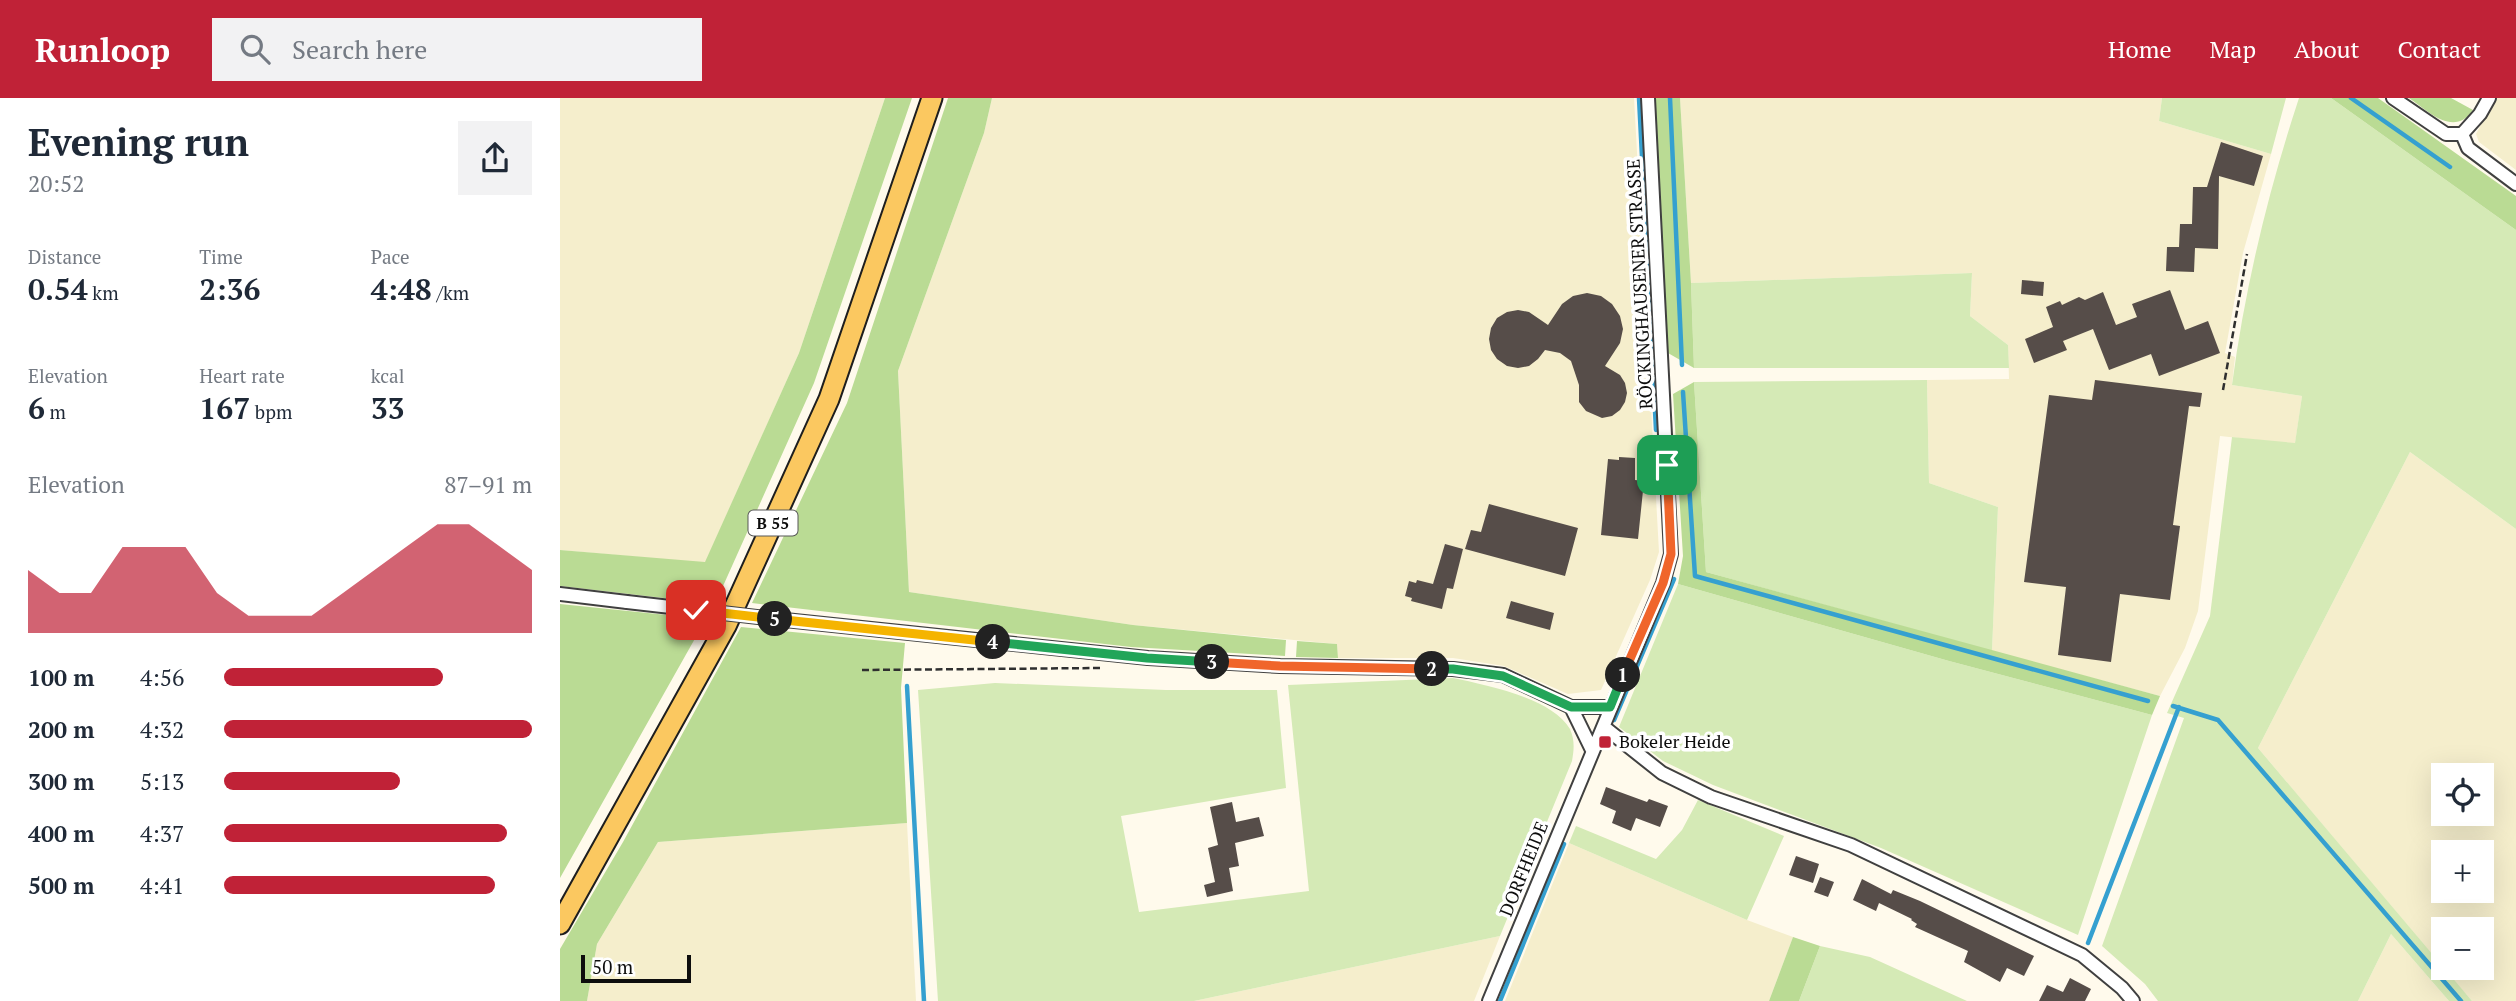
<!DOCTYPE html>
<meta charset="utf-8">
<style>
:root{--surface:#fff;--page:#f2f2f3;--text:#1f2937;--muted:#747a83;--accent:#c02237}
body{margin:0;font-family:"PT Serif",serif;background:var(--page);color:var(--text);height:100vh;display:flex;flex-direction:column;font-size:26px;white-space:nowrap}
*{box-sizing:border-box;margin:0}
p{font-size:23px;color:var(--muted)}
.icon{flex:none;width:38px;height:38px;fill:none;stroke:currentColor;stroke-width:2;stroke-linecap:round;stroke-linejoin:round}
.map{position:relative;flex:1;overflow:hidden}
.panel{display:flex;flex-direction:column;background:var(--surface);width:560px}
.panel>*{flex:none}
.controls{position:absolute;left:1871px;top:665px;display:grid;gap:14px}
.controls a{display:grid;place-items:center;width:63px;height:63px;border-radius:0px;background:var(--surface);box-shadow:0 7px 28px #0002;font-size:35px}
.scale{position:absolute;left:21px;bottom:18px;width:110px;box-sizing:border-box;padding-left:7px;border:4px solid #0d0d0d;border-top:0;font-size:19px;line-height:24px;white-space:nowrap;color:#0d0d0d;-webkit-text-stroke:5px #fff;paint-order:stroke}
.pin{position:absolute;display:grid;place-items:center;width:60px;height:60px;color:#fff;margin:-30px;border-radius:14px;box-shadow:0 4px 10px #0006}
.km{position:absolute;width:35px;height:35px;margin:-18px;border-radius:50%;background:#222;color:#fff;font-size:19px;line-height:35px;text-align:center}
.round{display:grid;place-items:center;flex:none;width:74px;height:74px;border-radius:0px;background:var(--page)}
.summary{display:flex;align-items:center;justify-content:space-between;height:119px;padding:0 28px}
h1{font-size:38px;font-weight:800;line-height:52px}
.metrics{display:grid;grid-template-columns:repeat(3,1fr);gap:10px;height:119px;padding:7px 28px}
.metrics div{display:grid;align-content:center}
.metrics b{font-size:30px;font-weight:800}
.metrics small{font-size:19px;font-weight:400}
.metrics p{font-size:19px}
.chart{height:196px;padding:14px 28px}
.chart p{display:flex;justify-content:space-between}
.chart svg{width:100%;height:126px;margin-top:7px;fill:var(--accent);opacity:.7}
ul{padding:0 28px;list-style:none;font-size:23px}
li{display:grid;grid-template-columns:112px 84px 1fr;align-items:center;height:52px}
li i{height:18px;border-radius:9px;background:var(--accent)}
header{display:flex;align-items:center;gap:42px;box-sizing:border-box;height:98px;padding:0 35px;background:var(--accent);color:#fff}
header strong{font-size:33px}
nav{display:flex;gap:38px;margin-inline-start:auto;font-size:24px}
.search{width:490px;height:63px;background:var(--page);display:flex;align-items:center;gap:18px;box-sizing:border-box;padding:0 24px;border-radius:0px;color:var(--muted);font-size:26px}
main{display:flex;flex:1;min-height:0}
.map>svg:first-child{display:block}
.farmland{fill:#f5eecc;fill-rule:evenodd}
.green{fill:#d5eab6}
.forest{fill:#badb94}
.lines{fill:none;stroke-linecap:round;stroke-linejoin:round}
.stream{stroke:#35a0d0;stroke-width:4.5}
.building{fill:#564d49}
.street-casing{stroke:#404040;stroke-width:16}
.primary-casing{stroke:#1e1e1e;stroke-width:23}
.path{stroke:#2f2f2f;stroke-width:2.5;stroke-dasharray:7 3.5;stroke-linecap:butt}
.street{stroke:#fff;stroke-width:12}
.primary{stroke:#fbc860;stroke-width:19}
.street-bridge-casing{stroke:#404040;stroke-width:16;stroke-linecap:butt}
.street-bridge{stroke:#fff;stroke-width:12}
.split-1-casing{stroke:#fff;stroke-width:14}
.split-2-casing{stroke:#fff;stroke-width:14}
.split-3-casing{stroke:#fff;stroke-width:14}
.split-4-casing{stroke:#fff;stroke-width:14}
.split-5-casing{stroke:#fff;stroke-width:14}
.split-6-casing{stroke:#fff;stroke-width:14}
.split-1{stroke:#f0652b;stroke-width:9}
.split-2{stroke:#22a559;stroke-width:9}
.split-3{stroke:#f0652b;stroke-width:9}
.split-4{stroke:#22a559;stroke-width:9}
.split-5{stroke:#f5b400;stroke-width:9}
.split-6{stroke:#f5b400;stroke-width:9}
.poi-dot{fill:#c02237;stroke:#fff;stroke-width:2.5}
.labels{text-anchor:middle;stroke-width:7;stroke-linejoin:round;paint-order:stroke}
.shield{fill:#fff;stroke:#565656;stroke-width:2}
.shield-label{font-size:16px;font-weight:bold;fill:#0d0d0d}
.street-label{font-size:18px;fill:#0d0d0d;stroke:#fff}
.poi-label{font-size:18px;fill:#0d0d0d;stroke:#fff;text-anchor:start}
</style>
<header>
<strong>Runloop</strong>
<div class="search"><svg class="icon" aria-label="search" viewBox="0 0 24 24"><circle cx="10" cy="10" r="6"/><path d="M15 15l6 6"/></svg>Search here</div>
<nav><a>Home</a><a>Map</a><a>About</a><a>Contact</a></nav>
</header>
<main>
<section class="panel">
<div class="summary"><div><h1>Evening run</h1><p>20:52</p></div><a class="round"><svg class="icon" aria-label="share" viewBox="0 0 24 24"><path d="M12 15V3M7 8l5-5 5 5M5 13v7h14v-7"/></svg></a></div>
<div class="metrics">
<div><p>Distance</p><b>0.54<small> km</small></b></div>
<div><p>Time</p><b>2:36</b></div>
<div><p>Pace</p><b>4:48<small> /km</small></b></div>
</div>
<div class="metrics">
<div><p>Elevation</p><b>6<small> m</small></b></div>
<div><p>Heart rate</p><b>167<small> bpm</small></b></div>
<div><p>kcal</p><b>33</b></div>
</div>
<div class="chart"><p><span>Elevation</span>87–91 m</p>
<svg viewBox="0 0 160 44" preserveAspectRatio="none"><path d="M0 44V22L10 30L20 30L30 14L40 14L50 14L60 30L70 38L80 38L90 38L100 30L110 22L120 14L130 6L140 6L150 14L160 22V44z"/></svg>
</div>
<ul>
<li><b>100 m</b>4:56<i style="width:71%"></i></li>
<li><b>200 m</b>4:32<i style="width:100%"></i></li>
<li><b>300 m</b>5:13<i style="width:57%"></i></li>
<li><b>400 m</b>4:37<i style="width:92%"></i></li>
<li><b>500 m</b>4:41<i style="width:88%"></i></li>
</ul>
</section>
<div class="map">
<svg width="1956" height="903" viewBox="0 0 1956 903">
<rect width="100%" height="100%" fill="#fffaec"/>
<path class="farmland" d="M0,0H325L239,255L145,465L0,452Z
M432,0H1074L1099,454L1090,482L1041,592L1008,596L944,568L893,560H778L777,546L573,527L349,494L338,273L424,35Z
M1120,0H1602L1599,23L1711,56L1683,155L1665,255L1675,259L1672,287L1742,298L1735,346L1660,338L1638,513L1625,550L1600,598L1432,553L1438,409L1369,385L1367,282L1449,281L1448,247L1410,218L1412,175L1131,185Z
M1935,0H1956V72L1919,44L1916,36Z
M1850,354L1956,431V903H1912L1883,870H1922V831H1883V869L1698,650ZM1883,677H1922V716H1883ZM1883,754H1922V793H1883Z
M347,725L356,903H27L37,846L98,744Z
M1009,745L1187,822L1233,839L1209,903H945Z
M1831,836L1889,903H1798Z
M940,838L914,903H634Z"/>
<path class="green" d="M1602,0H1726L1711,56L1599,23Z
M1739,0H1771L1956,132V431L1850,354L1698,650L1912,903H1889L1831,836L1798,903H1598L1585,886L1542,848L1624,620L1607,615L1650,518L1672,339L1735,345L1742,298L1672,287C1685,189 1708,94 1739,0Z
M1412,175L1410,218L1448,247L1449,270H1134L1131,185Z
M1367,282L1369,385L1438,409L1432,553L1146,474L1134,284Z
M1118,486L1389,563L1592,617L1518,837L1321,750L1153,687L1103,663L1059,629Z
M893,580C926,587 992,600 1010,631C1015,642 1014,652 1012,663L940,838L634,903H378L358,592L435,585L606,592H717L726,690L561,718L579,814L749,793L728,587Z
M1138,702L1224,738L1187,822L1009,745L1016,728L1096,761L1122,732Z
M1260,848L1310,859L1407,903H1239Z"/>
<path class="forest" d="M325,0H352L254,285L155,506L0,488V452L145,464L239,255Z
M388,0H432L424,35L338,273L349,494L573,527L726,542L725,558L571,549L192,505L287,305Z
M1094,0H1120L1131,185L1134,270L1108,255Z
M1771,0H1818L1956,98V132Z
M1849,0H1891L1913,12C1894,40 1868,13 1849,0Z
M1134,284L1146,474L1600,598L1592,617L1389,563L1118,486L1123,458L1113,296Z
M0,506L146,521L0,780Z
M181,529L345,545L341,590L347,725L98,744L37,846L27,903H0V851L63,744Z
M737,543L777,546L778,560L736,559Z
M1233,839L1260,848L1239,903H1209Z"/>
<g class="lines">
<path class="stream" d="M1079,0L1096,332
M1110,0L1122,267
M1791,0L1890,69
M1123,294L1135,478L1588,603
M347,588L364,903
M1613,608L1658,622L1901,903
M1054,622L1114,481
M1528,845L1619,609
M940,903L1004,746"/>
</g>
<path class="building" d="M1661,44L1703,58L1694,88L1659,78L1658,151L1635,150L1634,174L1606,173L1607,149H1619L1620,126H1632L1633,89H1647Z
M1462,182L1484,184L1483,198L1461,196Z
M1610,192L1625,232L1648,223L1660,255L1599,278L1591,256L1549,272L1533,231L1503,243L1507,252L1474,265L1465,241L1493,229L1486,209L1500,203L1502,207L1519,199L1525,202L1543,194L1556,227L1577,219L1572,206Z
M1027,195L1041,198L1052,206L1060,218L1063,231L1060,245L1045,268L1060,277L1065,285L1067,295L1065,304L1060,312L1052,318L1042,320L1026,313L1019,304V287L1011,263L1000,255L985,252L978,261L969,268L958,270L947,268L937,261L931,252L929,241L931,230L937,220L947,214L958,212L969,214L988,227L1002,206L1013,198Z
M1535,282L1642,295L1640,309L1629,308L1613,427L1620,428L1610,502L1560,496L1551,564L1498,557L1506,489L1464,484L1489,297L1532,302Z
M1059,359L1075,360V382L1084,383L1078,441L1041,437L1048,361L1059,362Z
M929,406L1018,430L1005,478L905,451L911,432L921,434Z
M885,446L903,451L893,491L887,490L882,511L851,503L852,500L845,498L849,483L856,485L857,482L873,486Z
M951,503L994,515L990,532L946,520Z
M1046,689L1087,704L1089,701L1108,708L1100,729L1076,720L1071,733L1052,725L1056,713L1040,706Z
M672,704L676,724L699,719L704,738L675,745L679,768L669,770L673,793L647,799L644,787L655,784L648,750L658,747L650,709Z
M1236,758L1259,766L1253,785L1229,777Z
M1260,779L1274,784L1268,799L1254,794Z
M1302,781L1331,796L1333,792L1360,803L1474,858L1464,878L1447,870L1440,884L1404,864L1408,853L1355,829L1357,826L1351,822L1352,821L1319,805L1316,813L1293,802Z
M1510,880L1531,891L1525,903H1479L1487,887L1503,894Z"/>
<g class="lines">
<g class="street-casing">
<path id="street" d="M1833,0L1886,36H1902L1920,16L1929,0
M1902,36L1908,50L1956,86
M0,496L67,504
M206,520L588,560L720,568L893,571L943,577L1011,609H1050
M1011,609L1032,652
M1044,629L1102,675L1151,699L1291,747L1522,857L1562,890L1573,903
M929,903L1103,485L1111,456L1088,0"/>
</g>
<g class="primary-casing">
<path id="primary" d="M0,826L166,528L269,301L372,0"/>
</g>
<path class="path" d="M1663,292L1687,156
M302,572L543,570"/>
<use href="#street" class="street"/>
<use href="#primary" class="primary"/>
<g class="street-bridge-casing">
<path id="street-bridge" d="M67,504L206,520"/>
</g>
<use href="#street-bridge" class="street-bridge"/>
</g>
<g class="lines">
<g class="split-1-casing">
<path id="split-1" d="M1063,577L1103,485L1111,456L1107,367"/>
</g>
<g class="split-2-casing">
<path id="split-2" d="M872,571H893L943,578L1011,609H1050L1063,577"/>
</g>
<g class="split-3-casing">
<path id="split-3" d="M652,564L720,568L872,571"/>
</g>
<g class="split-4-casing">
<path id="split-4" d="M433,544L587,560L652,564"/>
</g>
<g class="split-5-casing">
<path id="split-5" d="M215,521L433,544"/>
</g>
<g class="split-6-casing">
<path id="split-6" d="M136,512L215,521"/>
</g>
<use href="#split-1" class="split-1"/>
<use href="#split-2" class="split-2"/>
<use href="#split-3" class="split-3"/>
<use href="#split-4" class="split-4"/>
<use href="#split-5" class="split-5"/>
<use href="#split-6" class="split-6"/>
</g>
<rect class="poi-dot" x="1038" y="637" width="14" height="14" rx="3.5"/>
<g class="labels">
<rect class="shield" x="188.5" y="412.5" width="49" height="25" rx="5"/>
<g class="shield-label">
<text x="213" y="431">B 55</text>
</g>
<g class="street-label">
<text transform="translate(1080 186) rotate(-93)" y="6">RÖCKINGHAUSENER STRASSE</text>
<text transform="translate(964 771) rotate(-68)" y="6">DORFHEIDE</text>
</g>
<g class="poi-label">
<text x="1059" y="650">Bokeler Heide</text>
</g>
</g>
</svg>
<div class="controls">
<a><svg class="icon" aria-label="locate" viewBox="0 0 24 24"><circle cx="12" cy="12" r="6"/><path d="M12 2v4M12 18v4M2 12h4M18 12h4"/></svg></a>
<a>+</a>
<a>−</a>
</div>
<div class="scale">50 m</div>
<div class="pin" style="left:1107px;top:367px;background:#1e9e55"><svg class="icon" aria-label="arrive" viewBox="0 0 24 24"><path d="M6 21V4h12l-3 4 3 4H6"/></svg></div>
<div class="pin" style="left:136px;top:512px;background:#d93025"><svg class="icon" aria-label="check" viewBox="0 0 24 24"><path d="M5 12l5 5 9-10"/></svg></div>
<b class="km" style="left:1063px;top:577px">1</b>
<b class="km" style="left:872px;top:571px">2</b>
<b class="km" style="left:652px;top:564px">3</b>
<b class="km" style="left:433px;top:544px">4</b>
<b class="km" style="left:215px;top:521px">5</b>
</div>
</main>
